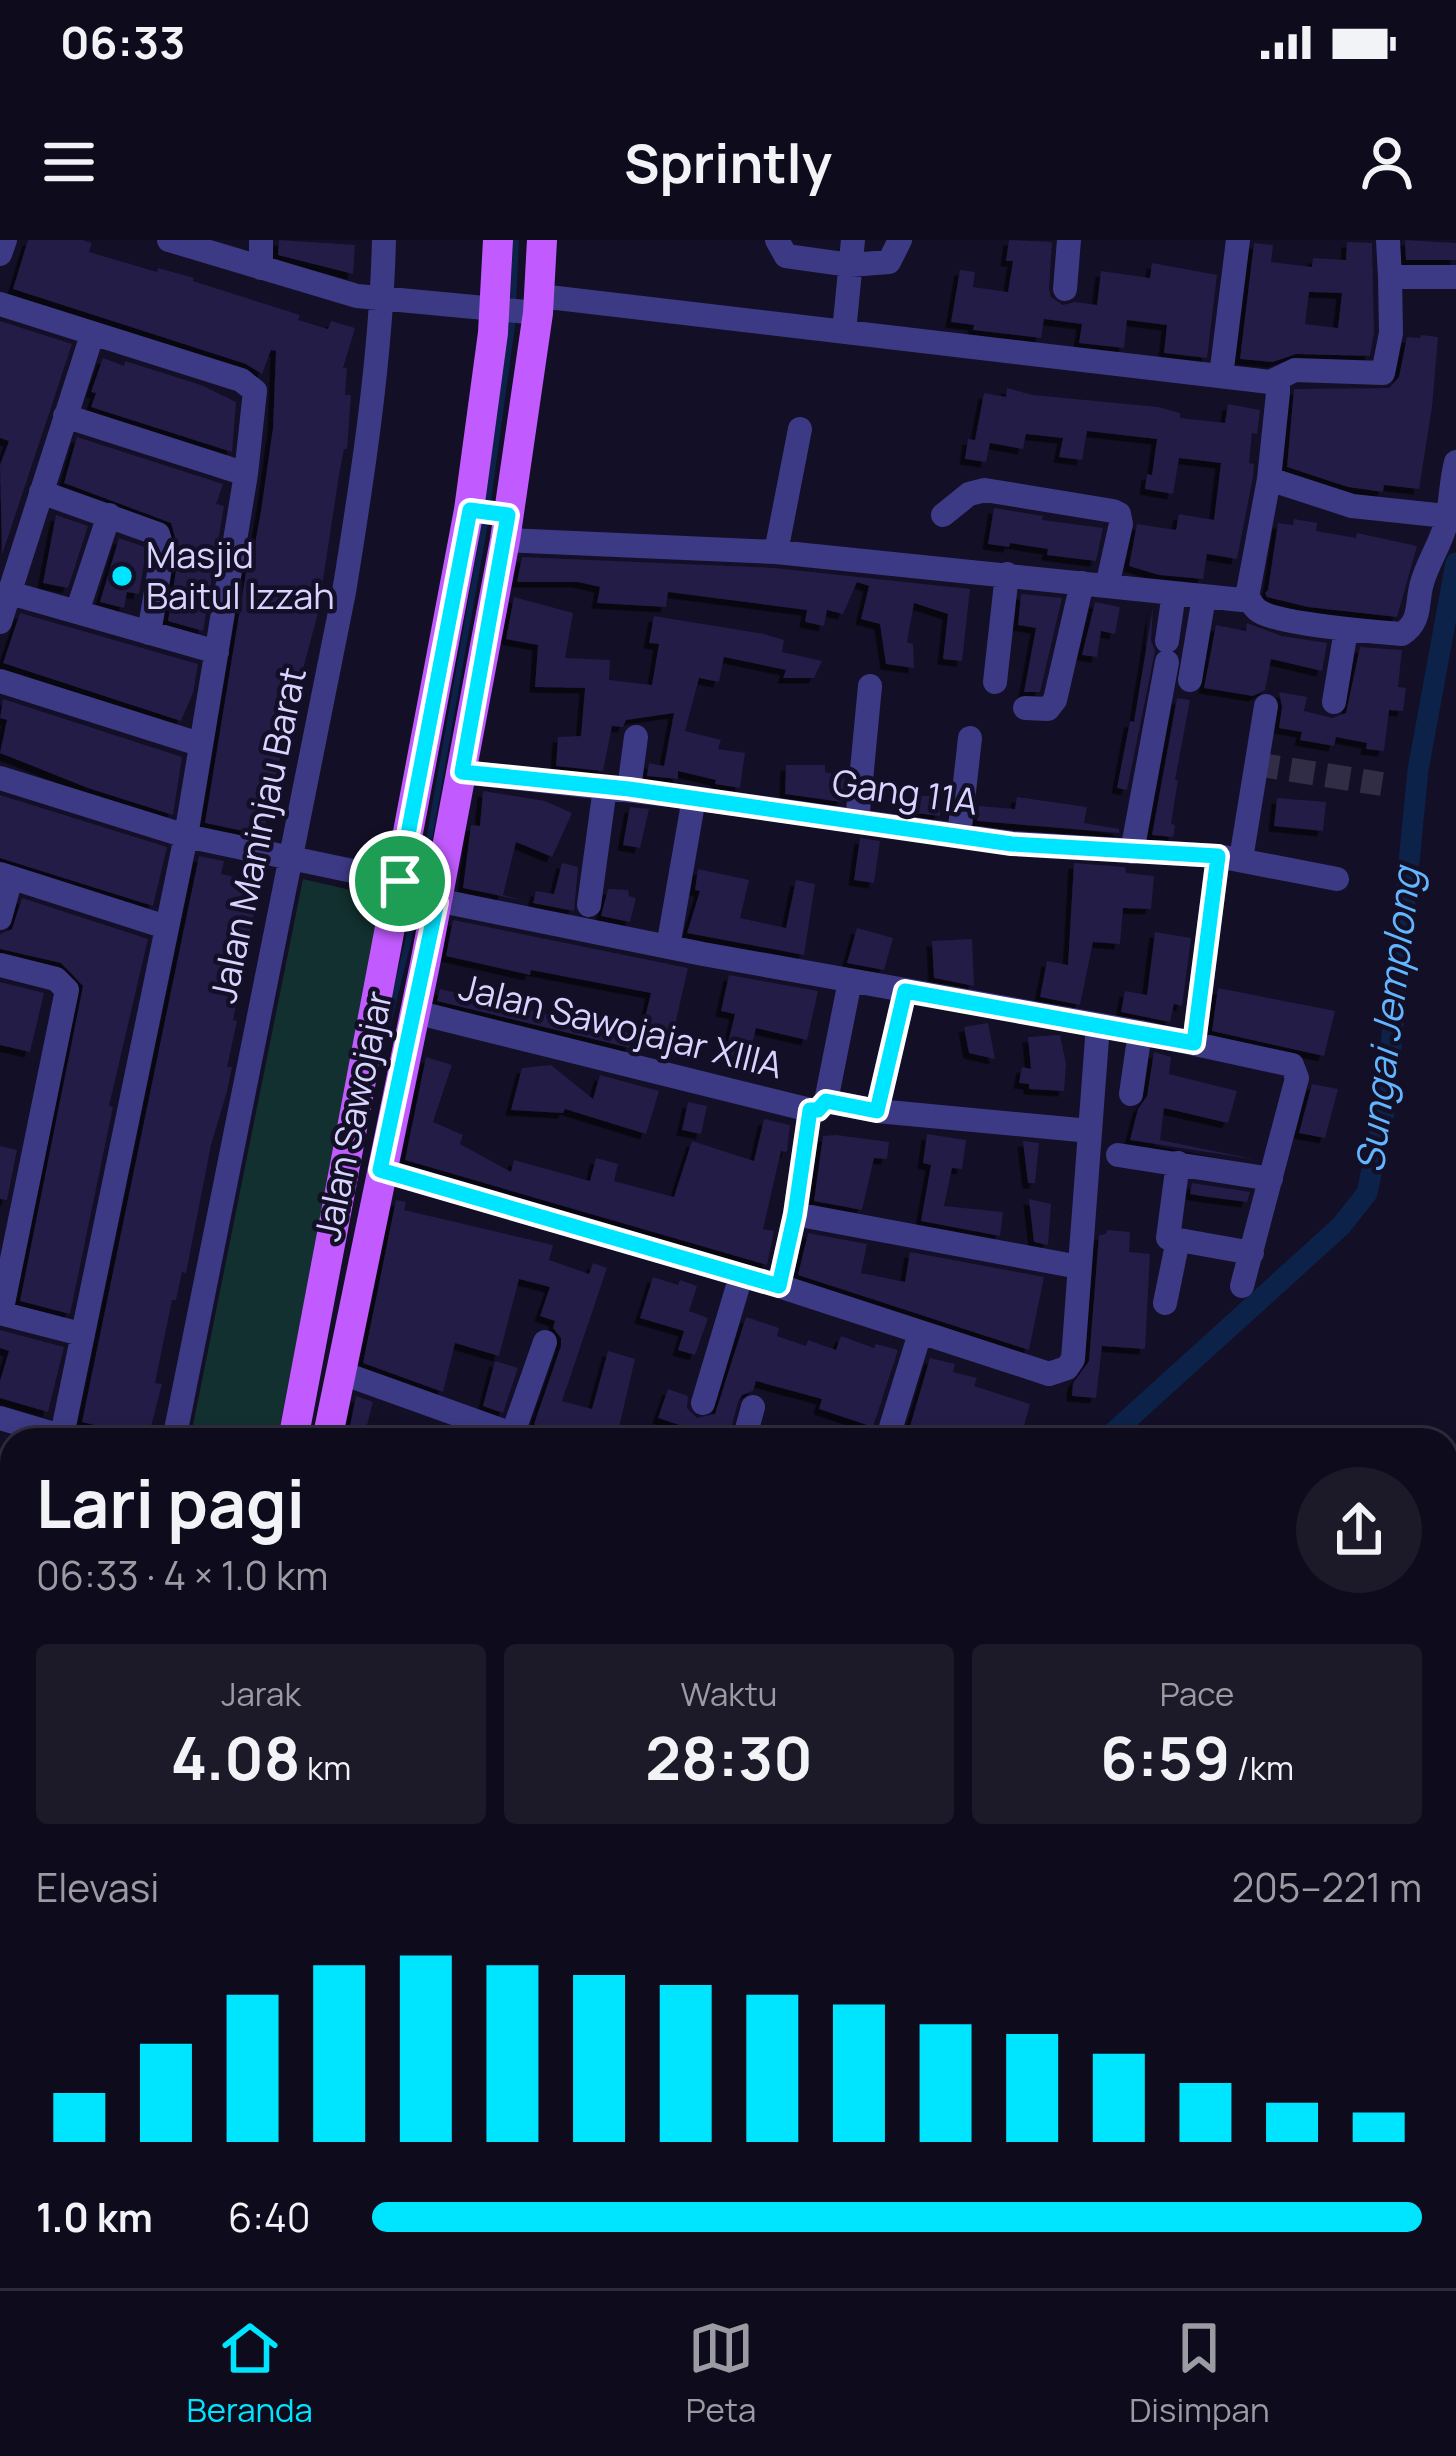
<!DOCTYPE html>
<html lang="id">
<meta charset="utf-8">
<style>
:root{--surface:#0e0b1c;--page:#1c1929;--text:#f1f3f6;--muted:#9b9ba3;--line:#2e2b3b;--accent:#00e5ff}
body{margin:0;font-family:Manrope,sans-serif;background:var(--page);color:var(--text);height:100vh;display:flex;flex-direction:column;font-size:45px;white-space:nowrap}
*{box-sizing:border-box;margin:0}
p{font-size:39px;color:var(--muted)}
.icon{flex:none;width:66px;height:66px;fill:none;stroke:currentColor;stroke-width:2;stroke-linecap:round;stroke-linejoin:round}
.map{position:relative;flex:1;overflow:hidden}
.side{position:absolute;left:0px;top:1188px;width:1458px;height:861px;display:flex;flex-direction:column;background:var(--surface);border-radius:36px 36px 0 0;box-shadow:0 6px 18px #0003,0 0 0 3px var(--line)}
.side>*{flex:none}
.pin{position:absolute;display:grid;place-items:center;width:102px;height:102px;color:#fff;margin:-51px;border:6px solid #fff;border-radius:50%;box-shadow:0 3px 12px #0007}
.round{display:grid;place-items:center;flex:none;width:126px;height:126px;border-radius:63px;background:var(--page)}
.head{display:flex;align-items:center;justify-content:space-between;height:204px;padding:0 36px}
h1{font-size:66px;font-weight:700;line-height:90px}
.figures{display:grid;grid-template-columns:repeat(3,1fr);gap:18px;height:204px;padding:12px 36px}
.figures div{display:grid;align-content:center;border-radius:12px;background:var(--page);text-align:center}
.figures b{font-size:60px;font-weight:700}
.figures small{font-size:33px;font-weight:400}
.figures p{font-size:33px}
.chart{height:336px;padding:24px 36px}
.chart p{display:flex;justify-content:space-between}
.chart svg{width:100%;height:216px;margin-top:12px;stroke:var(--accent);stroke-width:6}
ul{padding:0 36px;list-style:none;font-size:39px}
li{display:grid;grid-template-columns:192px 144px 1fr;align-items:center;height:90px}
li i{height:30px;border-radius:15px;background:var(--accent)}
.status{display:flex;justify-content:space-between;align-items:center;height:84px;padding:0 60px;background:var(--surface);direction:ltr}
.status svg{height:33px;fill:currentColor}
header{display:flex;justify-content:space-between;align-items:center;height:156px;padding:0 36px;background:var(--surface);font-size:54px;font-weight:700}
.tab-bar{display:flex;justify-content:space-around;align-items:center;height:168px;border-top:3px solid var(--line);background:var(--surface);font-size:33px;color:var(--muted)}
.tab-bar a{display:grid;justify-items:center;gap:6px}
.tab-bar .current{color:var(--accent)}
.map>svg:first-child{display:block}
.green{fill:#12302f}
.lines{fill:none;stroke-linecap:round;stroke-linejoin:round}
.stream{stroke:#0c2248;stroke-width:6}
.canal{stroke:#0c2248;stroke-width:21}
.river{stroke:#0c2248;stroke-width:36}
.building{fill:#241b47;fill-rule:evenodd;filter:url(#shadow)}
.minor-tunnel{stroke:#312d47;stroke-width:24;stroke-dasharray:24 12;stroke-linecap:butt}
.minor{stroke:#3d3a85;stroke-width:24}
.major{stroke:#c25bff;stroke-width:30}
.route-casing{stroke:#fff;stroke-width:24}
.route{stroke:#00e5ff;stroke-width:15}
.poi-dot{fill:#00e5ff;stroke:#130f26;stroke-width:4.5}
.labels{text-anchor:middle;stroke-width:9;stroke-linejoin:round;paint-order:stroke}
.poi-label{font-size:36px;fill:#d9d4ff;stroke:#130f26;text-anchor:start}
.street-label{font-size:36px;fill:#d9d4ff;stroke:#130f26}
.water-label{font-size:39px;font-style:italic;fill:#62b6ff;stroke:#130f26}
</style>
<div class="status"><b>06:33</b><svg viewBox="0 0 49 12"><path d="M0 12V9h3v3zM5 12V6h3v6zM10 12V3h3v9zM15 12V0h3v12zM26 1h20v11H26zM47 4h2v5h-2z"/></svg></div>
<header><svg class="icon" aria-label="menu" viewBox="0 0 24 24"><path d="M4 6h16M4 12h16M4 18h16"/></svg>Sprintly<svg class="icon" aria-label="person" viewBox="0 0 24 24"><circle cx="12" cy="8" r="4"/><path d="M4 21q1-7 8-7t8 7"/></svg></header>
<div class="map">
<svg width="1456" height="2048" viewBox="0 0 1456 2048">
<defs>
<filter id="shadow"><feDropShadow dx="-5.5" dy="5.5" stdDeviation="0" flood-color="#0009"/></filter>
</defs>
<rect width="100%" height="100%" fill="#130f26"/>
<path class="green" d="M303,639L385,658L277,1200H190Z"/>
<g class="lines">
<path class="stream" d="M513,65L516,0
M420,651L485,283L513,78
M382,809L417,664
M135,2048L137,2037"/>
<path class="canal" d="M1105,1200L1341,986L1367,953L1385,868L1418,530L1456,323
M980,2037L988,2048"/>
<path class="river" d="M1446,1230L1456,1221
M1147,2037L1152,2048"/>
</g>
<path class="building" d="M28,0H83L92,3L89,12L157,32L158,28L194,38L193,41L300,75L298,80L328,89L331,81L355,88L343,128H347L345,155H351L347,209H344L339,235L318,373L303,429L309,431L289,497L285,496L263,595L205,583L249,314L253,315L261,271L273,188L276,111L271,110L262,134L246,124L13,49Z
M279,0L355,5L353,34L278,15Z
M1009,0L1052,2L1049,49L1051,57L1063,65L1075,62L1097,65L1101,31L1150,38L1152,23L1217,35L1207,118L1164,113L1167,85L1127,80L1124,108L1079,103L1082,84L1044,79L1041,98L973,90L974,85L951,82L960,30L975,32L973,47L1008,52L1013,21H1006Z
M1405,0L1456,3V20H1406Z
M1347,2L1372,3L1374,92L1370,116L1296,114L1273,122L1240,119L1254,3L1273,5L1271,22L1312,27L1313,18L1346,20ZM1309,52L1342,53L1338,88L1305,84Z
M0,81L72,104L2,315L0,225L9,201L0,198Z
M1421,95L1438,97L1432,167L1419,249L1384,245L1383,252L1348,247L1287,227L1294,149L1389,148L1399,137L1407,97L1420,98Z
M103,118L124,126L125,121L201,145L236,162L232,212L91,167L96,153L91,152Z
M1007,148L1033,155L1158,167L1180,173V178L1225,183L1228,164L1260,170L1257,194L1252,193L1249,223L1254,224L1253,237L1237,319L1207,314L1203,339L1159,335L1129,326L1137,284L1176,290L1179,274L1214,280L1221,223L1179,218L1173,254L1145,249L1147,234L1152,235L1157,199L1087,191L1082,220L1059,217L1063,198L1026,194L1023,209L990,203L986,222L965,219L968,199L975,200L984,153L1006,157Z
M77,197L223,244L216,264L224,266L203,391L168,381L179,312L171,283L64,243Z
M994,268L1043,276L1042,280L1103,288L1096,321L1047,315L1048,309L1010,303L1009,307L988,304Z
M56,275L88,286L68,348L43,343Z
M1294,279L1317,283L1316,291L1356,298L1357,293L1417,306L1397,377L1308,367L1267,357L1265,353L1268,350L1278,283L1293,285Z
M119,298L145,307L146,311L139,354L127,352L124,368L100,362Z
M522,317L775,328L970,349L962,421L943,419L948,374L914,363L907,402L913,404L914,428L886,424L880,384L861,379L869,346L857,342L843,374L827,370L824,386L805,382L807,370L668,352L666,367L597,363L600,347L578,342H517Z
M1021,354L1062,358L1040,452H1024L1036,388L1018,385Z
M514,357L573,373L565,418L610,420L609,440L652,445L659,404L649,403L654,376L764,394L784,400L782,412L822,421L814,438H783L786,430L724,417L719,442L699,438L685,491L721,500L718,509L745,513L740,548L715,544L716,540L678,531V539L647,536L649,523L664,526L674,473L626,480L623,487L612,486L603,531L556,526L558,497L581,496L585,448L535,447L538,405L506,399Z
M1095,362L1120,367L1115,394L1101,391L1097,417L1082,415Z
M1153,367L1151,400L1155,411L1127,550L1117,548L1130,481L1134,482Z
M20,373L198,424L193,453L181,481L3,423Z
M1247,383L1282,396L1327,403L1322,431L1271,419L1265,450L1253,456L1204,448L1216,385L1246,391Z
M1360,407L1402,410L1398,447L1406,448L1403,471L1389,470L1384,511L1366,509L1367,503L1336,497L1334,506L1300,500L1302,492L1279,488L1282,467L1279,452L1307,457L1304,471L1332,478L1346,473Z
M1177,458L1190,460L1175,540H1178L1171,584L1175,585L1173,597L1152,595Z
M3,459L182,517L173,575L88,548L0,513L7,480L0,478Z
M786,525H825V532L845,537L842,562L785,554Z
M483,551L545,561L572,573L552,617L516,602L503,655L525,661L463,648L471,585L480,586Z
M0,555L167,607L153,666L0,618Z
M915,556H940V576L915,573Z
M1017,557L1087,567L1084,583L1119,589V593L977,581L979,566L1015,569Z
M1277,558L1326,562L1323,591L1274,586Z
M630,567L649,569L640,608L623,605Z
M860,598L880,601L874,643L854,640Z
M199,616L224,621L221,634L260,642L233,780L237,781L227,827H232L227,851L211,905L186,1033L182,1032L176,1060H172L155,1143L162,1144L148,1198L82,1182Z
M562,623L578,627L574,671L533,663L536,651L554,654Z
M1074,623L1125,627L1126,633L1154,636L1151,669L1123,668L1120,704L1093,702L1080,765L1040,757L1047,721L1068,725Z
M698,629L749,640L740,678L786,688L796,640L815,644L804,715L687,693L700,651L695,650Z
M608,649L628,650L629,656L636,658L630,682L601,676Z
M22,658L148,699L109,866L113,867L70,1074L20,1061L83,746L61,723L0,709V694L12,689Z
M453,680L688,728L672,798L642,791L651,753L531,730L530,735L446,716Z
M857,688L893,698L884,730L847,723Z
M1155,692L1191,698L1182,766L1174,764L1170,782L1121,772L1125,751L1147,755Z
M972,699L974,746L934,738L932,701Z
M729,735L818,751L807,800L756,788L748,821L725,815L735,774L721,771Z
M0,742L44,753L30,812L0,805Z
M1218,748L1335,771L1324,816L1212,791Z
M440,749L633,794L630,808L437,761Z
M988,783L995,819L969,813L964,787Z
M1060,795L1066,824L1064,851L1029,849V844L1019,843L1022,827L1031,829L1028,797Z
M1154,812L1171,817L1169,834L1237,851L1228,883L1164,868L1160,900L1258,920L1130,900L1138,869L1147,856Z
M426,817L452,825L433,882L463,895L460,904L511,932L514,920L590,941L596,918L618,924L614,941L674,957L692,901L754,921L764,879L790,885L787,912L781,911L763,989L774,991L767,1025L405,920Z
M551,825L593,859L600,835L659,851L646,894L565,869L563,873L511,870L522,828Z
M1312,844L1338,849L1325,898L1299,893Z
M688,862L707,866L701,894L682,890Z
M927,894L966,900L962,929L952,928L944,966L1003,972L1000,996L921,981L931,925L923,923Z
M836,895L889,902L887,919L874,918L862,970L814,961L823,896Z
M1023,901L1039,903L1035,943H1028Z
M0,906L17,910L7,960L0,959Z
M1192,943L1250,952L1247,962L1208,957L1190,954Z
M1029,959L1051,964L1048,1005L1034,1002Z
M396,960L406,962L404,970L553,1005L549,1020L589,1034L593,1023L607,1028L562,1161L592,1169L608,1111L635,1119L616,1200H572L550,1194L548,1199L534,1184L561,1106V1098L553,1088L555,1081L540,1076L550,1047L519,1039L499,1116L455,1103L443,1152L363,1123Z
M1107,990L1130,992L1129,1012L1150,1014L1145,1109L1102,1106L1096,1158L1072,1156L1073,1143L1089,1121L1099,995L1106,994Z
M808,993L867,1004L861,1033L905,1042L910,1012L1044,1037L1029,1110L798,1035Z
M653,1037L678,1045L680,1040L697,1046L689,1071L708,1078L695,1115L678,1110L684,1091L640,1078Z
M746,1077L779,1088L777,1096L806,1106L808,1100L836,1110L841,1096L874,1108L876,1104L898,1110L873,1187L819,1169L822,1159L756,1141L753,1151L742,1155L738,1162L728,1200H702L704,1193L658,1178L668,1149L688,1156L687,1168L697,1178L715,1174Z
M0,1090L64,1107L48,1172L0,1158V1141L9,1111L0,1108Z
M930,1118L955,1124L953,1132L977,1138L974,1146L1030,1164L1020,1200H999L1000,1196L965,1187L961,1200H906Z
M495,1121L518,1128L503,1173L483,1166Z
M356,1156L373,1162L364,1196L349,1191Z"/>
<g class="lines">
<path class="minor-tunnel" d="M1255,524L1382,544"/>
<path class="minor" d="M169,0L357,56L538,73
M777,0L786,16L850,25L889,22L900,0
M1388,0L1390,37H1456
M0,14L5,0
M261,28V0
M1065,49L1069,0
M0,64L241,140L255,151L246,234L186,596L61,1200
M844,92L853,0
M1221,136L1238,0
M1270,142L1295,130L1383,133L1391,93L1390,37
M65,176L246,234
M1269,239L1352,266L1456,277
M41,252L158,294L163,310L149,393
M943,275L969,254L985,250L1113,271L1119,274L1121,284L1107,346
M505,300L776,312L1242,360L1248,352L1269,239L1278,153V146L1270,142L540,56
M776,312L800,189
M10,353L217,412
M1247,356C1250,361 1254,368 1259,371C1278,384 1375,392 1402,394C1422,381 1416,363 1422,343C1428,321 1442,302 1447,280C1451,261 1451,241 1456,222
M77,372L109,275
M0,382L92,95
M1167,401L1174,353
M1190,440L1204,357
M0,441L199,504
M995,442L1007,334
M1334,462L1346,390
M1025,468L1048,469L1055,460L1082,343
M462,532L679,556L1012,603L1218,616L1337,639
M0,538L186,596L400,641
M629,549L636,497
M857,582L870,446
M959,596L970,498
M1132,612L1167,422
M1241,619L1266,466
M0,634L166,687
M397,652L703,714L1140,792L1292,825L1297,838L1242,1046
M589,665L605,548
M0,678L11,638
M668,707L694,558
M0,725L56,739L67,750L1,1073
M415,772L810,870
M1194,803L1218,616
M1131,854L1140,792
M826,861L877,871L1090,891
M818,869L826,861L850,741
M877,871L905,751
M1118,915L1271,939
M1178,923L1168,998L1252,1013
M381,930L779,1046L1049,1134L1067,1128L1073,1119L1098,785
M795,974L1079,1027
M779,1046L795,974L810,870
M1165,1063L1178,1000
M0,1073L81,1094
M339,1132L529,1200
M703,1163L741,1036
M0,1178L74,1200
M513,1193L545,1102
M174,1200L344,352C363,235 381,118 384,0
M744,1200L753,1167
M887,1200L920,1093
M0,1271L12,1274
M0,1497L12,1439
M1446,1554L1456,1557
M1452,1735L1456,1722
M1446,1839L1456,1841
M0,1877L12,1879
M1446,1939L1456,1942
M1446,1990L1456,1960
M272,2037L318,2048
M1204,2037L1207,2048
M1360,2037L1362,2048
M1379,2037L1415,2048
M0,2041L32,2048
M429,2048L431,2037
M556,2048L557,2037
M700,2048V2037"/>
<path class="major" d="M293,1200L469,270L493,93L498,0
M327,1200L425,724L505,300L538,73L542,0
M115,2048L117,2037
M157,2048L159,2037"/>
</g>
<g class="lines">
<g class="route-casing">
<path id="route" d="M470,270L508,275L462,532L629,549L1012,604L1218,616L1194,803L905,751L877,871L826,861L818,870H810L795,974L779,1046L380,930L437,662L397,652Z"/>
</g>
<use href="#route" class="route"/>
</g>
<circle class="poi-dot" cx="122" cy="336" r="12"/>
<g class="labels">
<g class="poi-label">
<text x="146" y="328">Masjid<tspan x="146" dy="41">Baitul Izzah</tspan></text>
</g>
<g class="street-label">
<text transform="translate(905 552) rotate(8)" y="13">Gang 11A</text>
<text transform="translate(258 595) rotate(-78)" y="13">Jalan Maninjau Barat</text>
<text transform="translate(621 786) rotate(14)" y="13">Jalan Sawojajar XIIIA</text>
<text transform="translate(353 876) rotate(-78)" y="13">Jalan Sawojajar</text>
</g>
<g class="water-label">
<text transform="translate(1388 780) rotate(-83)" y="14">Sungai Jemplong</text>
</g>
</g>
</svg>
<div class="pin" style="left:400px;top:641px;background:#1e9e55"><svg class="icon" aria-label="arrive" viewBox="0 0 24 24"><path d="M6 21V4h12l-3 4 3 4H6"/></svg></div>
<section class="side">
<div class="head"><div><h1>Lari pagi</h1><p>06:33 · 4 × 1.0 km</p></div><a class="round"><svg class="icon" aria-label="share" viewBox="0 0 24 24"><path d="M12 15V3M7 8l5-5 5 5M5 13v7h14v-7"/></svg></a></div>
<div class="figures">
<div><p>Jarak</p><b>4.08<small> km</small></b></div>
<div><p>Waktu</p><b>28:30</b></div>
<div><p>Pace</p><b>6:59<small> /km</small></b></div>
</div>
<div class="chart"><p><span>Elevasi</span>205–221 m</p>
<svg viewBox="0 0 160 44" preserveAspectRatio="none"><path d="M5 44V34M15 44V24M25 44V14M35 44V8M45 44V6M55 44V8M65 44V10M75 44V12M85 44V14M95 44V16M105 44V20M115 44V22M125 44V26M135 44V32M145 44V36M155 44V38"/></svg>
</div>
<ul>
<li><b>1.0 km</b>6:40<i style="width:100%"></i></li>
</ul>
</section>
</div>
<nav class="tab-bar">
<a class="current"><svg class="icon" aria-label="home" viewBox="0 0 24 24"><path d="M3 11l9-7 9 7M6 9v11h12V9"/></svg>Beranda</a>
<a><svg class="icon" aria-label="map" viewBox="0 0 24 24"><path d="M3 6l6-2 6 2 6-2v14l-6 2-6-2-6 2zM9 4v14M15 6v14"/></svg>Peta</a>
<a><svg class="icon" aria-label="saved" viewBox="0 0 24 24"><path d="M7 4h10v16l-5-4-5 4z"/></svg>Disimpan</a>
</nav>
